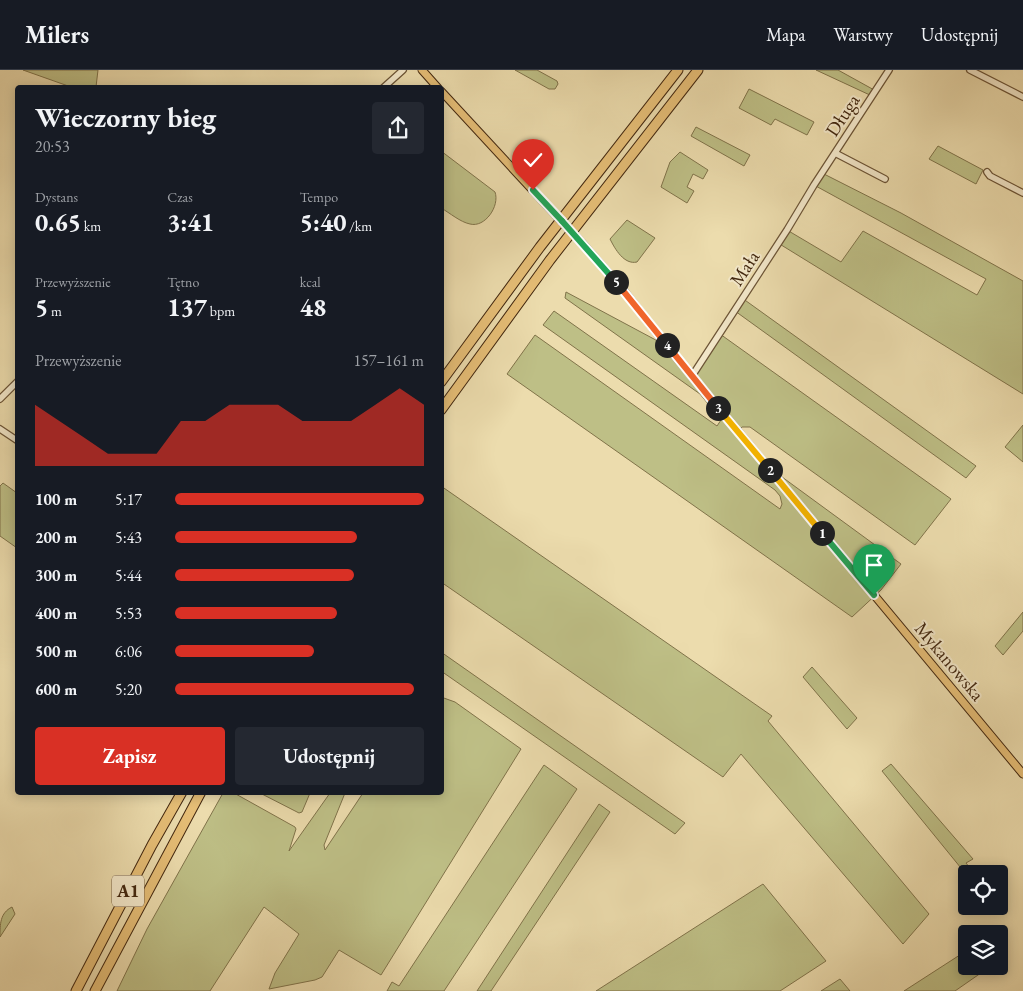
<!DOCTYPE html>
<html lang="pl">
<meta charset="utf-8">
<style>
:root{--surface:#171b24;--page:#242831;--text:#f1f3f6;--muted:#9ea1a6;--line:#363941;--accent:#d93025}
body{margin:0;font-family:"EB Garamond",serif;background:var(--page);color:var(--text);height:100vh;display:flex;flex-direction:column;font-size:19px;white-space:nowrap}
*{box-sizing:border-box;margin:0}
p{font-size:16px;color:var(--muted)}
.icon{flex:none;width:28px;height:28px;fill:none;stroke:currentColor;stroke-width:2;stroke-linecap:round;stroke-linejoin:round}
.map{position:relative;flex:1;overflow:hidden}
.details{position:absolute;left:15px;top:15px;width:429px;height:710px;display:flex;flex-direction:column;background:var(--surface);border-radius:5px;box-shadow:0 2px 12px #0003}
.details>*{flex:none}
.tools{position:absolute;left:958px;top:795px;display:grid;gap:10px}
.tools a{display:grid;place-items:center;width:50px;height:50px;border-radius:5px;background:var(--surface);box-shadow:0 2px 12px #0003;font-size:25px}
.pin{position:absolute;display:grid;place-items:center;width:42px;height:42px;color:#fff;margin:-51px -21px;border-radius:50% 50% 50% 0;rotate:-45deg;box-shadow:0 0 5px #0007}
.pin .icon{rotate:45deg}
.km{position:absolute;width:25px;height:25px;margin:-12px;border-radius:50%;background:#222;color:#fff;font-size:14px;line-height:25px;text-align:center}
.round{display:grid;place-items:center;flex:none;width:52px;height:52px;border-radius:5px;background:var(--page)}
.overview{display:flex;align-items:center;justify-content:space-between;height:85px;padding:0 20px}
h1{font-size:28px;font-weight:700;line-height:38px}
.stats{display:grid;grid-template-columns:repeat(3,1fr);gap:8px;height:85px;padding:5px 20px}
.stats div{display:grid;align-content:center}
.stats b{font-size:25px;font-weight:700}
.stats small{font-size:14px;font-weight:400}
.stats p{font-size:14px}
.chart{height:140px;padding:10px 20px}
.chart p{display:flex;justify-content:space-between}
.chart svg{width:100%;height:90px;margin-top:5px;fill:var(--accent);opacity:.7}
.primary-button{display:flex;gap:10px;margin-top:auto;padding:10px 20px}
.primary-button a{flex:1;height:58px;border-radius:5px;background:var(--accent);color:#fff;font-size:20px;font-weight:700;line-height:58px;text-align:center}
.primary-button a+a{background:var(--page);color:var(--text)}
ul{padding:0 20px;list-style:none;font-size:16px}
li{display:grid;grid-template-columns:80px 60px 1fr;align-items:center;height:38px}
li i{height:12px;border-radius:6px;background:var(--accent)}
header{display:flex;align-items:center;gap:30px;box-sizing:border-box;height:70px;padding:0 25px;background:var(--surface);border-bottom:1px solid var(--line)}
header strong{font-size:24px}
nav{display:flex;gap:28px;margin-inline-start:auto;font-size:18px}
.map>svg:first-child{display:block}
.green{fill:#bebf86;stroke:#80734a}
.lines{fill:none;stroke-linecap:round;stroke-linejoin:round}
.minor-casing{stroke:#6c5436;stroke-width:8}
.major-casing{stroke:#42270f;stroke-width:9}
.highway-casing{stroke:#42270f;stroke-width:11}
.minor{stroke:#f3e8ca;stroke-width:5.5}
.major{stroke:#e6be76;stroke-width:7}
.highway{stroke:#e6be76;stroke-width:9}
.major-bridge-casing{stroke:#42270f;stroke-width:9;stroke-linecap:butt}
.major-bridge{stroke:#e6be76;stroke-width:7}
.split-1-casing{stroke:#fff;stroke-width:10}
.split-2-casing{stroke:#fff;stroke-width:10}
.split-3-casing{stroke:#fff;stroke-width:10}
.split-4-casing{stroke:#fff;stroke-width:10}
.split-5-casing{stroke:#fff;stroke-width:10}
.split-6-casing{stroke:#fff;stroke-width:10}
.split-7-casing{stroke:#fff;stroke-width:10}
.split-1{stroke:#22a559;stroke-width:6}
.split-2{stroke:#f5b400;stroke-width:6}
.split-3{stroke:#f5b400;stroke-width:6}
.split-4{stroke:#f0652b;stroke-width:6}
.split-5{stroke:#f0652b;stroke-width:6}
.split-6{stroke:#22a559;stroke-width:6}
.split-7{stroke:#22a559;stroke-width:6}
.labels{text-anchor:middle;stroke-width:4;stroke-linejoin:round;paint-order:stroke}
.shield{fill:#f3e8ca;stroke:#776147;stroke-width:1}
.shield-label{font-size:18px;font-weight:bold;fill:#42270f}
.street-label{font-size:19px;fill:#42270f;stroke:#f3e8ca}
</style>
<header>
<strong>Milers</strong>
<nav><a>Mapa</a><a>Warstwy</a><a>Udostępnij</a></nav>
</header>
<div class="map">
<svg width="1023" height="921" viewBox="0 0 1023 921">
<rect width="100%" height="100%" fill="#ecdcad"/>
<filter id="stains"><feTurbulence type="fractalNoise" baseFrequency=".004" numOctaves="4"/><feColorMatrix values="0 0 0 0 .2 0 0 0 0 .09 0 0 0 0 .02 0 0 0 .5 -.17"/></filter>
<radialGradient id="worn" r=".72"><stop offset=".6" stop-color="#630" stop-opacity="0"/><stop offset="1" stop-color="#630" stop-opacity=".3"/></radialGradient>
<path class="green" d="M23,0H98L96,17H71Z
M515,0H537L557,11L558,14L555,19H549Z
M816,0H838L876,21L872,26Z
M749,19L814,52L807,65L775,49L771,55L739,38Z
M696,57L750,85L744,96L691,66Z
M938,76L983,100L976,114L929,89Z
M441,81L495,122C500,136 485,158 470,154C460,152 450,143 441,138Z
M680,82L708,100L703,109L693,104L687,117L694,121L687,133L661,117L670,92Z
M822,103L901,143L1023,211V324L778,173L787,160L841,192L863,161L977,225L986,209L814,115Z
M627,150L655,168L637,192C624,195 615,179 610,169Z
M566,222L667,276L692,306L720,264L951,429L915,475L750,357H742L738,361L767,396L901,494L881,520L852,547L507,304L535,265L780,439L782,434L780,426L775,420L543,255L554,241L717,356L721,350L700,324L565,228Z
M742,228L976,396L966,408L735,241Z
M1023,355V392L1005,377Z
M3,413L17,423V478L0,466V416Z
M441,416L772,646L768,651L929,844L903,874L741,684L723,707L441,512Z
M1023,542V561L1003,585L995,576Z
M441,582L685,753L675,764L441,601Z
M812,597L857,648L847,659L803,607Z
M441,627L455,632L521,679L381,905L339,880L322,907L315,910L269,919L275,903L299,864L264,837L210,921H117L147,859L223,723H234L295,757L296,759L289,781L330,723H345L324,775L325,780L363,723L441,722Z
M891,694L973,789L966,793L970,798L965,803L882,701Z
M544,695L577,719L444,921H387L392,912L399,916Z
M260,723H310L302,742L299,743Z
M599,734L610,742L491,921H477Z
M763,814L826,891L780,921H596Z
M12,837L15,844L0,867C0,854 0,843 12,837Z
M966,881V896H991L955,921H904Z
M840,909L850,921H821Z"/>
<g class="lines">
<g class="minor-casing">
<path id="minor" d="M970,0L1023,27
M383,18L403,0
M835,83L885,109
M987,102L990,106L1023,123
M692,306L787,160L814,115L889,0
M0,329L18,311
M0,359L18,371"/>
</g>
<g class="major-casing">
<path id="major" d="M422,0L438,18
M441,21L550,139
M582,173L624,221L667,276L1023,704"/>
</g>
<g class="highway-casing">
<path id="highway" d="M441,312L540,177L678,0
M441,340L550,190L698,0
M76,921L152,775L182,722
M95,921L201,722"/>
</g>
<use href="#minor" class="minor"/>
<use href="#major" class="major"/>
<use href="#highway" class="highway"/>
<g class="major-bridge-casing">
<path id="major-bridge" d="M550,139L582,173"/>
</g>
<use href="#major-bridge" class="major-bridge"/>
</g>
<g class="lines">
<g class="split-1-casing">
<path id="split-1" d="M822,463L874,525"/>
</g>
<g class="split-2-casing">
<path id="split-2" d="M770,400L822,463"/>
</g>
<g class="split-3-casing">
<path id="split-3" d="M718,338L770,400"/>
</g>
<g class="split-4-casing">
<path id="split-4" d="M667,275L718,338"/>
</g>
<g class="split-5-casing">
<path id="split-5" d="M616,212L667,275"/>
</g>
<g class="split-6-casing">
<path id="split-6" d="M562,151L616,212"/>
</g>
<g class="split-7-casing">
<path id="split-7" d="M533,120L562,151"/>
</g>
<use href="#split-1" class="split-1"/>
<use href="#split-2" class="split-2"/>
<use href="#split-3" class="split-3"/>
<use href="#split-4" class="split-4"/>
<use href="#split-5" class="split-5"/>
<use href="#split-6" class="split-6"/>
<use href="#split-7" class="split-7"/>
</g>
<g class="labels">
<rect class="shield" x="112" y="805.5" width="32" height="31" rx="4"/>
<g class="shield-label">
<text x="128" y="827">A1</text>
</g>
<g class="street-label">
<text transform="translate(842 45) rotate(-57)" y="7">Długa</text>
<text transform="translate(744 198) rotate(-57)" y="7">Mała</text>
<text transform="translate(950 591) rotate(50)" y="7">Mykanowska</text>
</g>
</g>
<rect width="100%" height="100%" filter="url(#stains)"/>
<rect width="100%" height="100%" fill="url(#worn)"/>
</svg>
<div class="tools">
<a><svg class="icon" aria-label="locate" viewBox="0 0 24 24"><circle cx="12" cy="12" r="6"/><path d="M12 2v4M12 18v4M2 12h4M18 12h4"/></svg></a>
<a><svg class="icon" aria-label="layers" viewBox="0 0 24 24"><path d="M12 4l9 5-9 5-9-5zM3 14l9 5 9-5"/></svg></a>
</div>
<div class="pin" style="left:874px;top:525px;background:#1e9e55"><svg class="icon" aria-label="arrive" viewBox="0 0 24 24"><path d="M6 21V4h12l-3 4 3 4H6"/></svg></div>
<div class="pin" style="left:533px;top:120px;background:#d93025"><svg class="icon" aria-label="check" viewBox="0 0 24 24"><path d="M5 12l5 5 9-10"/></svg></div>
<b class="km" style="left:822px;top:463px">1</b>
<b class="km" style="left:770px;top:400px">2</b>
<b class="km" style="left:718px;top:338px">3</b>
<b class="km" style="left:667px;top:275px">4</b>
<b class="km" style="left:616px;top:212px">5</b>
<section class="details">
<div class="overview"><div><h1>Wieczorny bieg</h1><p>20:53</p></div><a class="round"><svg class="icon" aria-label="share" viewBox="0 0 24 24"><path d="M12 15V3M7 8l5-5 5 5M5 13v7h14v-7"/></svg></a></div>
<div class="stats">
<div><p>Dystans</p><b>0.65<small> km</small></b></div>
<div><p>Czas</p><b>3:41</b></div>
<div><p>Tempo</p><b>5:40<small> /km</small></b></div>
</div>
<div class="stats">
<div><p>Przewyższenie</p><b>5<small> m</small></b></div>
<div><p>Tętno</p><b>137<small> bpm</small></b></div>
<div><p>kcal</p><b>48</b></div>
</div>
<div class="chart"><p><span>Przewyższenie</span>157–161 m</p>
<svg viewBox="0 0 160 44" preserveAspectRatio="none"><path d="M0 44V14L10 22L20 30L30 38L40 38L50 38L60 22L70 22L80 14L90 14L100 14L110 22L120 22L130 22L140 14L150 6L160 14V44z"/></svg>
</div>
<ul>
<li><b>100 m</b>5:17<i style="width:100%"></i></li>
<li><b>200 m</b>5:43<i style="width:73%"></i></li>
<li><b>300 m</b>5:44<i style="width:72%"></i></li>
<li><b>400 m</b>5:53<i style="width:65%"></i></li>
<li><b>500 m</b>6:06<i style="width:56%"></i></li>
<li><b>600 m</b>5:20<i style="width:96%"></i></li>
</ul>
<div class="primary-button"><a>Zapisz</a><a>Udostępnij</a></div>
</section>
</div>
